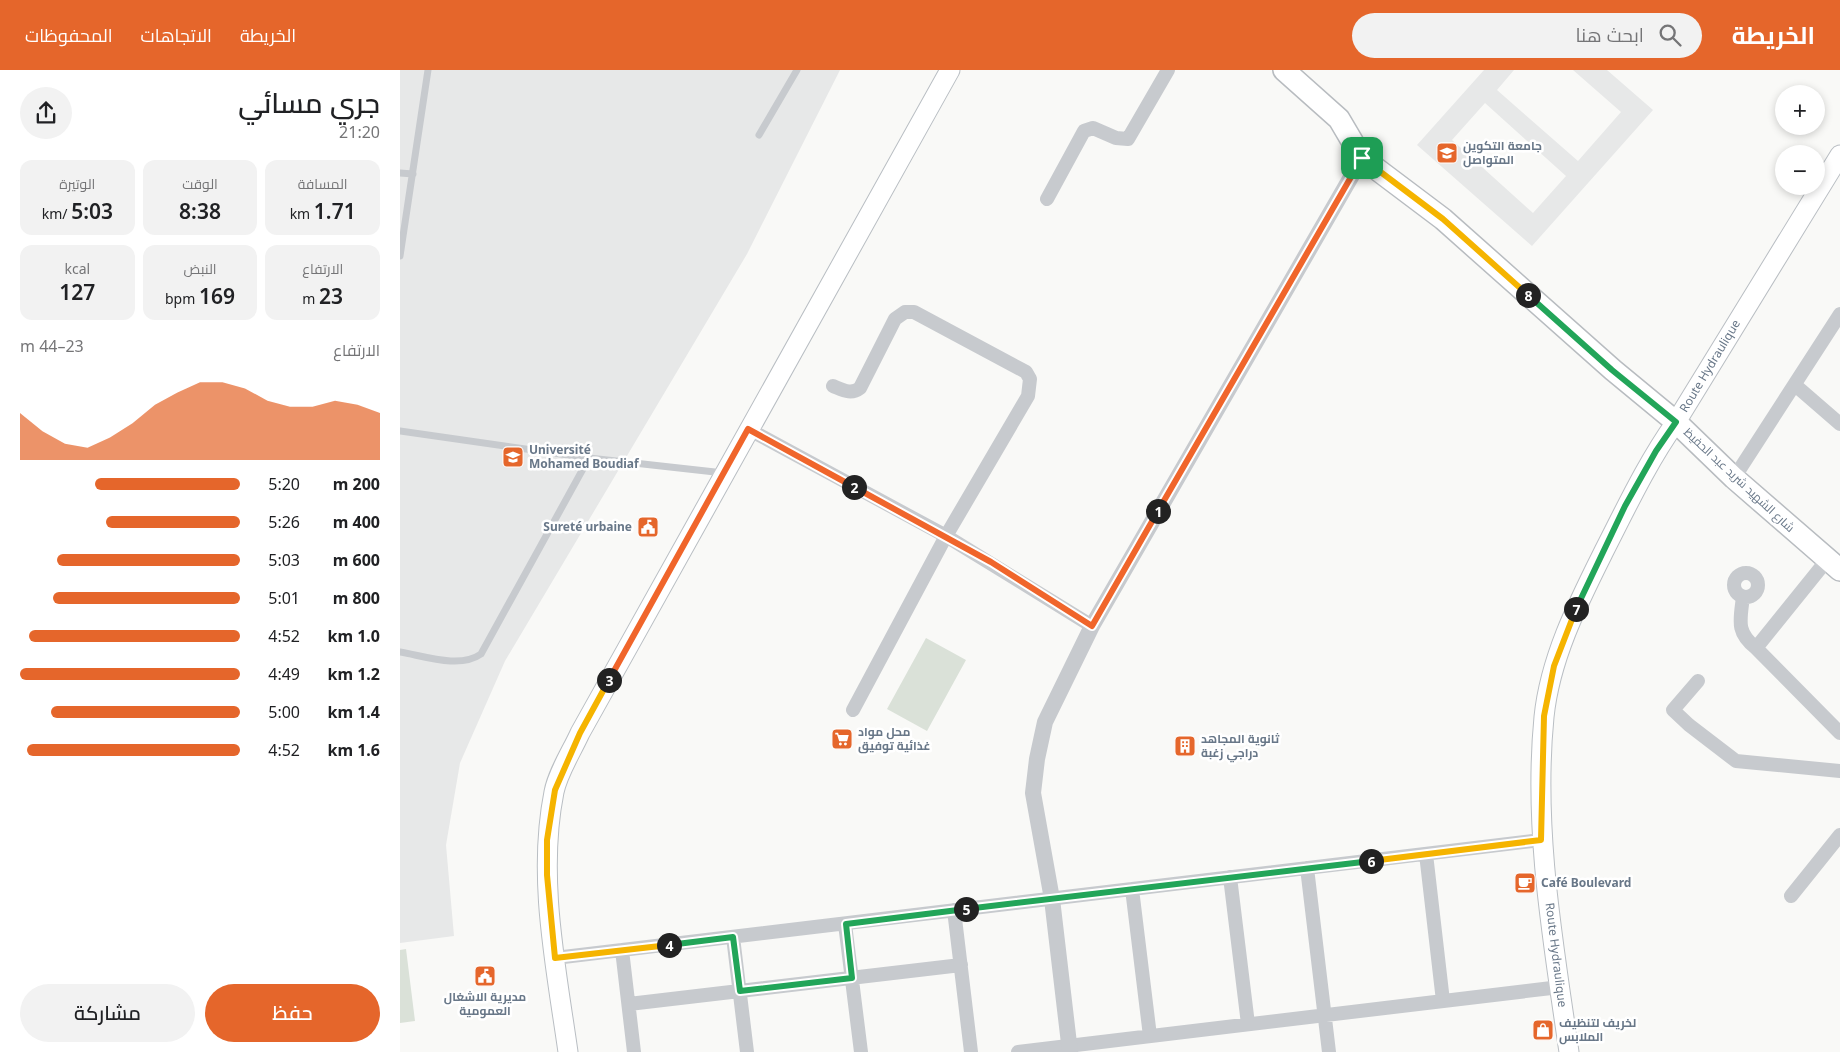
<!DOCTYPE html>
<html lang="ar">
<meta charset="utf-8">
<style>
:root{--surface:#fff;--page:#f2f2f2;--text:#202124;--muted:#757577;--accent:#e5662b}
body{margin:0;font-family:"Noto Sans",Cairo,sans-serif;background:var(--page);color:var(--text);direction:rtl;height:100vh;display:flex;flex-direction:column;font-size:19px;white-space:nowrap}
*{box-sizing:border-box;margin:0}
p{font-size:16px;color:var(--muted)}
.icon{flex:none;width:28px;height:28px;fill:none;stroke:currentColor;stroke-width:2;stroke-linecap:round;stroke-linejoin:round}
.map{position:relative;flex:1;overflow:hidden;direction:ltr}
.panel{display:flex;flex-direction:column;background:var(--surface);width:400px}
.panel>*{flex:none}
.fabs{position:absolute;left:1375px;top:15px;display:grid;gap:10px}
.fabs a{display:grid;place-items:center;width:50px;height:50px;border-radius:50%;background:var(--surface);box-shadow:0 2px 8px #0003;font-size:25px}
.pin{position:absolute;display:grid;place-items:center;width:42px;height:42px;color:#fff;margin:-21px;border-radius:10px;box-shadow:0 2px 8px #0006}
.km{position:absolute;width:25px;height:25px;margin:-12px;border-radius:50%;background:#222;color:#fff;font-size:14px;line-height:25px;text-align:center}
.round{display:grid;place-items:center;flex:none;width:52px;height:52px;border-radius:26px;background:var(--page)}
.overview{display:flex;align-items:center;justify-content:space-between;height:85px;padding:0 20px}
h1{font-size:28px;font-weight:600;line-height:38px}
.stats{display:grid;grid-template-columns:repeat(3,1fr);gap:8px;height:85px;padding:5px 20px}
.stats div{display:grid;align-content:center;border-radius:12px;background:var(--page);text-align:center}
.stats b{font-size:21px;font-weight:600}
.stats small{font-size:14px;font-weight:400}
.stats p{font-size:14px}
.chart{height:140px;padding:10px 20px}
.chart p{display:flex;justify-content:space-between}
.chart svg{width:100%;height:90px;margin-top:5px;fill:var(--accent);opacity:.7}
.cta{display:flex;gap:10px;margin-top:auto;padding:10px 20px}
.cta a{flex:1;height:58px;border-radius:30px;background:var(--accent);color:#fff;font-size:20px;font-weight:600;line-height:58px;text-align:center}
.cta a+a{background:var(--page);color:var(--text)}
ul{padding:0 20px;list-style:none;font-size:16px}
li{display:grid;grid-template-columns:80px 60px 1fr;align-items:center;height:38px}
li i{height:12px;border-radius:6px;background:var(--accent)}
header{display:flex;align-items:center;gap:30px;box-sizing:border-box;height:70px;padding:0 25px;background:var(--accent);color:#fff}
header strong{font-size:24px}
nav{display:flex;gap:28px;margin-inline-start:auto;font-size:18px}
.search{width:350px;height:45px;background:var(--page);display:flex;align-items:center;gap:12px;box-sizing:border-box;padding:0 18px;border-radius:28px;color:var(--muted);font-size:19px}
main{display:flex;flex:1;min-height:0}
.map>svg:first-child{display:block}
.built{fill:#e7e8e8;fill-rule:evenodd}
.grass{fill:#dae1d8}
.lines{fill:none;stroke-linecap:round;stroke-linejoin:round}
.secondary-casing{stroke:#b9bec3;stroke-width:21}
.primary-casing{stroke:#b8bcc0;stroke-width:24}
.service{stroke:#c7cace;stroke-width:7}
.minor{stroke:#c7cace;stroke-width:14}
.tertiary{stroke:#c7cace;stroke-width:16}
.secondary{stroke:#fff;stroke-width:19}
.primary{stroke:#fff;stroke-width:21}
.split-1-casing{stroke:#fff;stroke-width:10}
.split-2-casing{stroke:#fff;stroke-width:10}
.split-3-casing{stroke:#fff;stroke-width:10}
.split-4-casing{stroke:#fff;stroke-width:10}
.split-5-casing{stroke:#fff;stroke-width:10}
.split-6-casing{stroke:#fff;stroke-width:10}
.split-7-casing{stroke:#fff;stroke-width:10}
.split-8-casing{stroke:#fff;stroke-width:10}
.split-9-casing{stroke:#fff;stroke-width:10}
.split-1{stroke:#f0652b;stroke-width:6}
.split-2{stroke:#f0652b;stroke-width:6}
.split-3{stroke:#f0652b;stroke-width:6}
.split-4{stroke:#f5b400;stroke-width:6}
.split-5{stroke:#22a559;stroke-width:6}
.split-6{stroke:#22a559;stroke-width:6}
.split-7{stroke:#f5b400;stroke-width:6}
.split-8{stroke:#22a559;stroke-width:6}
.split-9{stroke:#f5b400;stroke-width:6}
.labels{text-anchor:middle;stroke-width:5;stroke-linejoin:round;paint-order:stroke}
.poi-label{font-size:12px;font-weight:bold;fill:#687788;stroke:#fff;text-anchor:start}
.street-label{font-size:12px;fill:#687788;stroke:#fff}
</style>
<header>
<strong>الخريطة</strong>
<div class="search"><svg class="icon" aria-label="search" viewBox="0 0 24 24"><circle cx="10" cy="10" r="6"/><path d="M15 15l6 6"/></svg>ابحث هنا</div>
<nav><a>الخريطة</a><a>الاتجاهات</a><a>المحفوظات</a></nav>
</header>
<main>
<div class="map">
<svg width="1440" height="982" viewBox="0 0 1440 982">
<rect width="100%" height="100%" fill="#f9f9f7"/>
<path class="built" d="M0,0H440L347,184L105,591L60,693L46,775L54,866L0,873Z
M1084,0H1114L1097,20L1178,91L1221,42L1173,0H1207L1253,40L1132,176L1017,75ZM1085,33L1166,106L1133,143L1052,70Z"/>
<path class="grass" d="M526,568L566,590L527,661L487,639Z
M6,879L15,951L0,953V880Z"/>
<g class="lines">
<g class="secondary-casing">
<path id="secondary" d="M168,982C156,897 137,807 154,722C158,702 172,681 180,663L550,0
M1169,982C1153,871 1133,759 1144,647C1150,588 1178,533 1204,481C1227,436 1247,393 1276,352L1440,85"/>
</g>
<g class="primary-casing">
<path id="primary" d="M884,0L939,49L962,88L1043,149L1213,300L1276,352L1334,408L1440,500"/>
</g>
<path class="service" d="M359,65L397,0
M0,103L13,104
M0,186L28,0
M0,361L189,388L324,403
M0,582C24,586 60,599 81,584L189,388"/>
<path class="minor" d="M647,129L684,61L693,58L716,68L728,69L768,0
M1395,315L1440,354
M433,316C443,320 451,325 460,318L495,249L505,242H514L626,302L630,309L628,326L546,466L453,640
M348,359L546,466L692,556
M1334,408L1440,244
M1427,490L1356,578L1440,663
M1334 515a12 12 0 1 1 24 0a12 12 0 1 1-24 0Z
M1343,527C1340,551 1336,562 1356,578
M1298,611L1273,640L1289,655L1336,691L1440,701
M1026,784L1043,931
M907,798L929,982
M830,807L848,954
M732,819L750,966
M1391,826L1440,765
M554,840L571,982
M445,854L461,982
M333,867L347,982
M222,880L234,982
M155,888L1141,770
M229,934L561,895
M618,982L1160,917"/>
<path class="tertiary" d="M670,982L652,829L633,723L637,689L645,652L692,556L962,88"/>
<use href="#secondary" class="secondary"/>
<use href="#primary" class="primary"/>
</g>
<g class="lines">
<g class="split-1-casing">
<path id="split-1" d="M758,441L962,88"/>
</g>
<g class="split-2-casing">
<path id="split-2" d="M454,417L591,492L692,556L758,441"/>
</g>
<g class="split-3-casing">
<path id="split-3" d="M209,610L348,359L454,417"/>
</g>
<g class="split-4-casing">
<path id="split-4" d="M209,610L180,663L155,720L147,770V805L155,888L269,875"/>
</g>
<g class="split-5-casing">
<path id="split-5" d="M269,875L333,867L340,921L452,908L446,854L566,839"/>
</g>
<g class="split-6-casing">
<path id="split-6" d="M566,839L971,791"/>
</g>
<g class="split-7-casing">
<path id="split-7" d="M971,791L1141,770L1144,646L1154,596L1176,539"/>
</g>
<g class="split-8-casing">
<path id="split-8" d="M1128,225L1212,300L1276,352L1256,381L1225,436L1176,539"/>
</g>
<g class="split-9-casing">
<path id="split-9" d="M962,88L1043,149L1128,225"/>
</g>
<use href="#split-1" class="split-1"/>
<use href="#split-2" class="split-2"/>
<use href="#split-3" class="split-3"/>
<use href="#split-4" class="split-4"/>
<use href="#split-5" class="split-5"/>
<use href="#split-6" class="split-6"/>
<use href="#split-7" class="split-7"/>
<use href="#split-8" class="split-8"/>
<use href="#split-9" class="split-9"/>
</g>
<defs>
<g id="university-square" transform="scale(1.125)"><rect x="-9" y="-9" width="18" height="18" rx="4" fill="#e5662b" stroke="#fff"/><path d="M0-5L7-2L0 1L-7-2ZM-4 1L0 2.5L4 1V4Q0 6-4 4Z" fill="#fff"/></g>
<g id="civic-square" transform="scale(1.125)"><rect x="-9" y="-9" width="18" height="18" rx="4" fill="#e5662b" stroke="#fff"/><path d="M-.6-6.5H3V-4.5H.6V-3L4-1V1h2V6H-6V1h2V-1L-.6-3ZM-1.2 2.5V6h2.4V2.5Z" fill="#fff"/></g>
<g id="supermarket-square" transform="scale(1.125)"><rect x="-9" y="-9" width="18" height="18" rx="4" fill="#e5662b" stroke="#fff"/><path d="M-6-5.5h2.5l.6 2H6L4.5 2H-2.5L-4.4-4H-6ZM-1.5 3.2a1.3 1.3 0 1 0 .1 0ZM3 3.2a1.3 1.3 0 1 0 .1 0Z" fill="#fff"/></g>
<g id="building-square" transform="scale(1.125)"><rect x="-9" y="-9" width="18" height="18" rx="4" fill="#e5662b" stroke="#fff"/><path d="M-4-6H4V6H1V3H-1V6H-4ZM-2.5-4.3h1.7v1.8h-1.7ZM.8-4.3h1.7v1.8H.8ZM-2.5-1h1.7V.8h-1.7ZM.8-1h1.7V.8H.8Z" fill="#fff"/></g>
<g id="cafe-square" transform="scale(1.125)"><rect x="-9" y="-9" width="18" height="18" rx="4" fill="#e5662b" stroke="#fff"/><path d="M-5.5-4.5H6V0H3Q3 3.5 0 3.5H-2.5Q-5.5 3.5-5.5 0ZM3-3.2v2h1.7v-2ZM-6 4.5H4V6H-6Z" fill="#fff"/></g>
<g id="shop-square" transform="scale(1.125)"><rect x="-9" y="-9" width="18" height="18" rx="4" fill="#e5662b" stroke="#fff"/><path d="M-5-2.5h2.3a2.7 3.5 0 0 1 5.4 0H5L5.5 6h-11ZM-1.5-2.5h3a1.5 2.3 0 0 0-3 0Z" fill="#fff"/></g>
</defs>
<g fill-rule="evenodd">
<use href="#university-square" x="1047" y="83"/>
<use href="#university-square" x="113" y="387"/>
<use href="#civic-square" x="248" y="457"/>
<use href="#supermarket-square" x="442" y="669"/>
<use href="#building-square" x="785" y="676"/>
<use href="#cafe-square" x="1125" y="813"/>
<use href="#civic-square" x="85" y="906"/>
<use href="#shop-square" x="1143" y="960"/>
</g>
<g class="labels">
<g class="poi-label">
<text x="1063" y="80">جامعة التكوين<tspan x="1063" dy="14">المتواصل</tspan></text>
<text x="129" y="384">Université<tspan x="129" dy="14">Mohamed Boudiaf</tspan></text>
<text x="232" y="461" text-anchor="end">Sureté urbaine</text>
<text x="458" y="666">محل مواد<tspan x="458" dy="14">غذائية توفيق</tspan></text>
<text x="801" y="673">ثانوية المجاهد<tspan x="801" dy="14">دراجي زغبة</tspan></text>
<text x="1141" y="817">Café Boulevard</text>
<text x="85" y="931" text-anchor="middle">مديرية الاشغال<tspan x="85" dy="14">العمومية</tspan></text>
<text x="1159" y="957">لخريف لتنظيف<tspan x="1159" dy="14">الملابس</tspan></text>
</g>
<g class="street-label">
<text transform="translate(1310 296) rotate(-59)" y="4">Route Hydraulique</text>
<text transform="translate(1339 410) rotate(43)" y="4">شارع الشهيد شريد عبد الحفيظ</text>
<text transform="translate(1156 885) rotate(83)" y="4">Route Hydraulique</text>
</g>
</g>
</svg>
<div class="fabs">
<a>+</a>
<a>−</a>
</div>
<div class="pin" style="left:962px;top:88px;background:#1e9e55"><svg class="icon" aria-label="arrive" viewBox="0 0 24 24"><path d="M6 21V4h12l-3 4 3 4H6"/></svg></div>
<b class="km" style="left:758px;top:441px">1</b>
<b class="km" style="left:454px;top:417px">2</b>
<b class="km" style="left:209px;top:610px">3</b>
<b class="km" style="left:269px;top:875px">4</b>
<b class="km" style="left:566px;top:839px">5</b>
<b class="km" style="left:971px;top:791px">6</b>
<b class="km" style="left:1176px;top:539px">7</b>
<b class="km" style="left:1128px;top:225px">8</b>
</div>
<section class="panel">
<div class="overview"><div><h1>جري مسائي</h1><p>21:20</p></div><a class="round"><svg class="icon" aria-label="share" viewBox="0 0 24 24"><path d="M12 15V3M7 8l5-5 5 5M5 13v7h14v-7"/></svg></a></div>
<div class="stats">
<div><p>المسافة</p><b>1.71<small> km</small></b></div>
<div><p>الوقت</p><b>8:38</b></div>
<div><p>الوتيرة</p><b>5:03<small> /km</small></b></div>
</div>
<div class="stats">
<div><p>الارتفاع</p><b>23<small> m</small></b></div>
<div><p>النبض</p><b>169<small> bpm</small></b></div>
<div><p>kcal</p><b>127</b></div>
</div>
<div class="chart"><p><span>الارتفاع</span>23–44 m</p>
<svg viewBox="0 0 160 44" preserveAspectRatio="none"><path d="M0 44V21L10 30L20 36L30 38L40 33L50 26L60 17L70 11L80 6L90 6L100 9L110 15L120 18L130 18L140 15L150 17L160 21V44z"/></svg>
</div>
<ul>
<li><b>200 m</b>5:20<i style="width:66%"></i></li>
<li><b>400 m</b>5:26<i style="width:61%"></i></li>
<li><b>600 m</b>5:03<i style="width:83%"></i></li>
<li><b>800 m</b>5:01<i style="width:85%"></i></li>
<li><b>1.0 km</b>4:52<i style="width:96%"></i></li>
<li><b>1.2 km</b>4:49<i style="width:100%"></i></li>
<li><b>1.4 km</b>5:00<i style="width:86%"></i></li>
<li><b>1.6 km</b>4:52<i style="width:97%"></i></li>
</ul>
<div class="cta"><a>حفظ</a><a>مشاركة</a></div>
</section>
</main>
